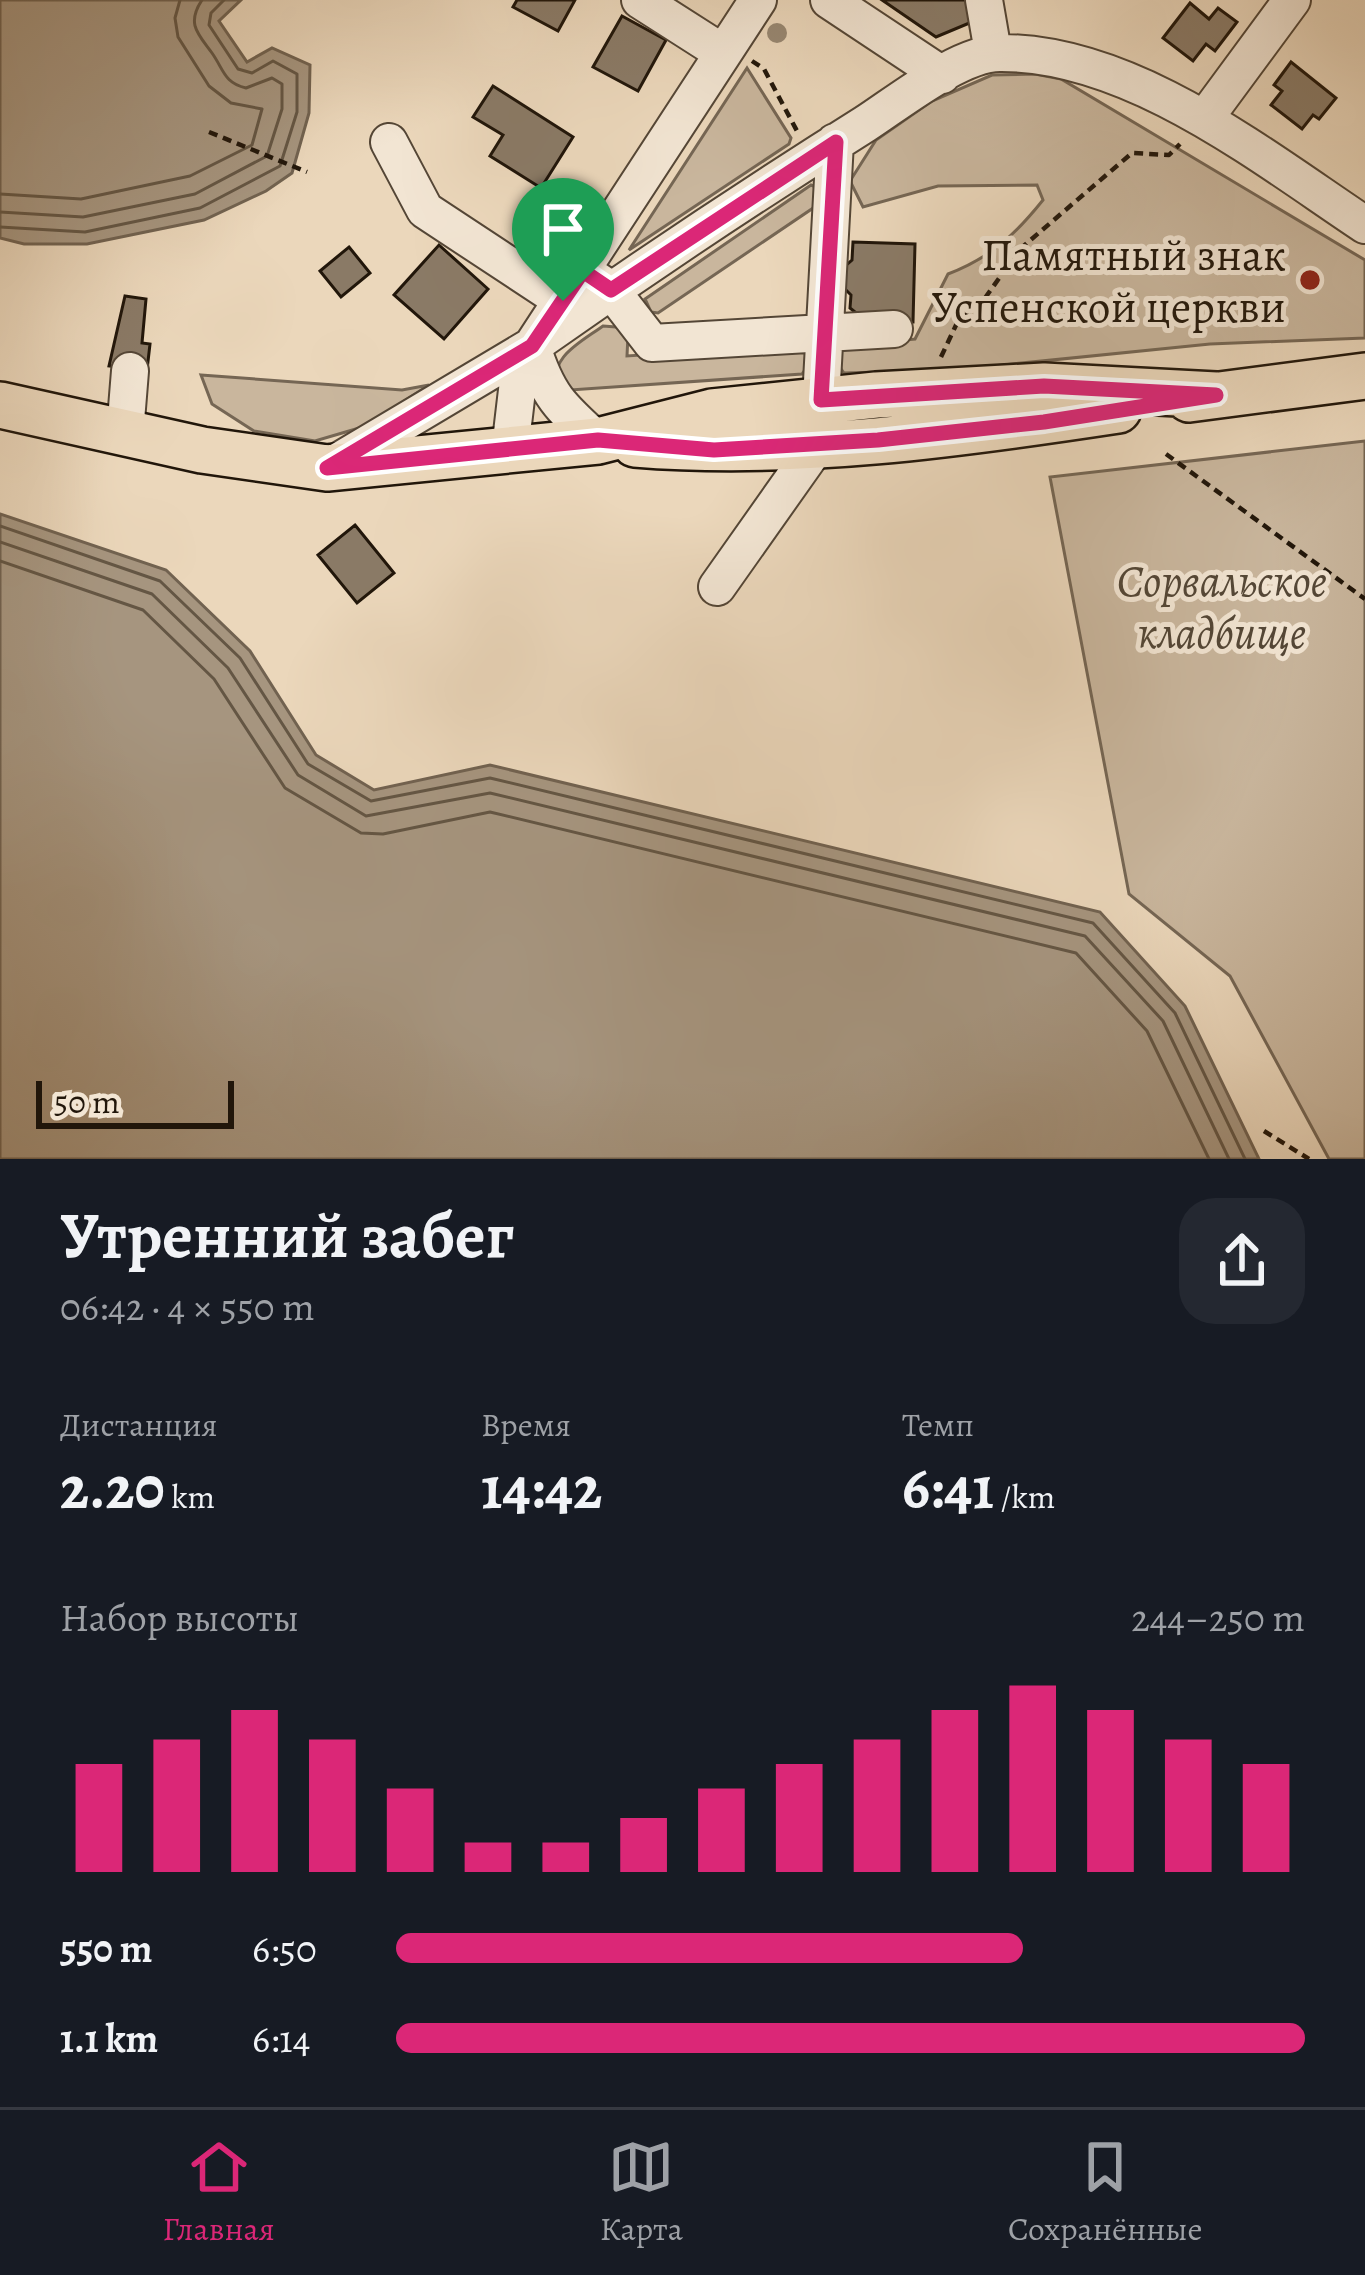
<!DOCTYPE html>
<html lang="ru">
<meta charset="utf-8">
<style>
:root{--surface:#171b24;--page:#242831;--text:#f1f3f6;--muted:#9ea1a6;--line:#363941;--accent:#db2777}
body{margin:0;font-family:Alegreya,serif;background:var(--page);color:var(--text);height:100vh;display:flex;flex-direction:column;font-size:45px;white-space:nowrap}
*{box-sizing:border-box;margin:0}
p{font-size:39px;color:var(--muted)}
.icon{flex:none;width:66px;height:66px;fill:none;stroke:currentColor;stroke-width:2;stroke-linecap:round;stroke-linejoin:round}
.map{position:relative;height:1159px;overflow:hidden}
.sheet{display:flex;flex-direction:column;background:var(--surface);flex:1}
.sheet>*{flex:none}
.scale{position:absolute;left:36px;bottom:30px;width:198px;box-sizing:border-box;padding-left:12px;border:6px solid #21160a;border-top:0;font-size:33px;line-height:42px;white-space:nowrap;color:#21160a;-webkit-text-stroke:9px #f2e5d3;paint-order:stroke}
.pin{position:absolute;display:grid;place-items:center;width:102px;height:102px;color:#fff;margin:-123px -51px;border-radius:50% 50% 50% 0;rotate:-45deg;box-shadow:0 0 12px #0007}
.pin .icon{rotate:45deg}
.round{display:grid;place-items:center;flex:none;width:126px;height:126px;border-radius:36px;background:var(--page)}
.headline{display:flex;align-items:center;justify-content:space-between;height:204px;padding:0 60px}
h1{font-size:66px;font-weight:700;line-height:90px}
.stats{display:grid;grid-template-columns:repeat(3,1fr);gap:18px;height:204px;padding:12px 60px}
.stats div{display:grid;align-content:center}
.stats b{font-size:60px;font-weight:700}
.stats small{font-size:33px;font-weight:400}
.stats p{font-size:33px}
.chart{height:336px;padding:24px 60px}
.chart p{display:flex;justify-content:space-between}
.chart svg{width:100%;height:216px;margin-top:12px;stroke:var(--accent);stroke-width:6}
ul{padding:0 60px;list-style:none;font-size:39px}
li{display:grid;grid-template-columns:192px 144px 1fr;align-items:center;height:90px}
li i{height:30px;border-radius:15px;background:var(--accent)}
.menu{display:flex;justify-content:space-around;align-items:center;height:168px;border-top:3px solid var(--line);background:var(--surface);font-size:33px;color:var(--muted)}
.menu a{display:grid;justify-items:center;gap:6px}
.menu .current{color:var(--accent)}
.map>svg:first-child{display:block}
.green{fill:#c9b69d;stroke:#756654;stroke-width:3}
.water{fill:#a6957f;stroke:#716250;stroke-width:3}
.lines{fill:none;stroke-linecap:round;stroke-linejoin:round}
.shore{stroke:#645644;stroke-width:3}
.building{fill:#8a7a66;stroke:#21160a;stroke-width:3}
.minor-casing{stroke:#544636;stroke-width:40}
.major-casing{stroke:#21160a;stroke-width:50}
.path{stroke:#21160a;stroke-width:4.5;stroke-dasharray:9 6;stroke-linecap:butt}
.minor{stroke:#f2e5d3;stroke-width:36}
.major{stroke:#ebd7bb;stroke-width:45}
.tree{fill:#978772}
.route-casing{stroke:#fff;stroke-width:24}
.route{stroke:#db2777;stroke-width:15}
.poi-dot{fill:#8f2418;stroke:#f2e5d3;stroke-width:4.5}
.labels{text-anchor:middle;stroke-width:10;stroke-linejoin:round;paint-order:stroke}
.poi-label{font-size:45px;fill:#21160a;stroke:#f2e5d3;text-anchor:end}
.park-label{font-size:45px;font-style:italic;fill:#534636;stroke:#f2e5d3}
</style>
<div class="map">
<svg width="1365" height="1159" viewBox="0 0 1365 1159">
<rect width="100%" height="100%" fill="#ebd7bb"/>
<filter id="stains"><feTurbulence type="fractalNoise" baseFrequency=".00167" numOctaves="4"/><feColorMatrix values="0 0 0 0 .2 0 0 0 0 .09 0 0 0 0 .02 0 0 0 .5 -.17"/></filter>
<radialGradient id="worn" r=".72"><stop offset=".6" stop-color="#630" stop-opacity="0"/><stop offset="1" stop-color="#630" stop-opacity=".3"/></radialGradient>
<path class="green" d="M747,68L791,138L789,144L629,250Z
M1035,74L1061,79L1365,260V338L1210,344L953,370L844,373L834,359L838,346L915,339L948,274C990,258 1015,235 1043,200L1037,185L938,186L863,207L850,181L876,140L932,101L992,75Z
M811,185L818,188L822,202L658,313L651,312L645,299Z
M603,326L616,327L628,335L627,356L799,345L809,354V364L802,374L556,391C549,357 578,344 603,326Z
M201,375L402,390L429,385L366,426L315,441L254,431L212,404Z
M1365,441V1159H1329L1230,976L1129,894L1050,477Z"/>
<path class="water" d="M0,0H241L219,21L247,62L272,48L310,65L309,113L292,173L266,191L204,220L87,244H24L0,238Z
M0,514L166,570L250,651L316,755L374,790L490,765L1100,912L1185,1006L1259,1159H0Z"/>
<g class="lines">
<path class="shore" d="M0,194L81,199L190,176L252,145L262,109L231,103L209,86L178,37L175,18L180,0
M0,212L83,217L195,194L267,156L282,109V84L272,78L246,88C224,83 224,70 212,53C198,34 186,24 202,0
M0,227L85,232L200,208L280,166L297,112V74L273,61L252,73L238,69L209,25L211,13L224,0
M0,526L160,581L240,658L308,764L371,801L490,778L1093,923L1175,1013L1245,1159
M0,542L152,594L228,668L298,775L366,816L490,793L1085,936L1163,1021L1229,1159
M0,561L143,610L214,679L285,788L361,833L383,834L490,812L1076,953L1147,1031L1209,1159"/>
</g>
<path class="building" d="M517,0H575L558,31L513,7Z
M882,0H976L979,19L936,37Z
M1190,3L1209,19L1218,8L1237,22L1215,51L1206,44L1193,61L1163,38Z
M622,16L666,40L638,91L593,67Z
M1291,62L1336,98L1319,119L1313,115L1302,129L1271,105L1282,91L1274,85Z
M493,86L573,137L541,188L490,156L503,135L473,117Z
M853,242L915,244L913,322L866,321L850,308L851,295L843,287V268L852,260Z
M439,245L488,289L444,339L394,295Z
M349,247L370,273L341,297L320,271Z
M125,296L146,299L142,343L150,344L147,370L109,366Z
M355,525L394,573L357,603L318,555Z"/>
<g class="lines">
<g class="minor-casing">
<path id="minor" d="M640,0L723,53
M829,0L942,75
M984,0L993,52
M1205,118L1292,0
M389,142L425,210L563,301
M592,277L611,290L652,343L894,329
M532,346C641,269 752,195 865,124C899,102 960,53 1000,53C1131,52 1261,156 1365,225
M821,400L835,142
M125,433L130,371
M510,450L519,373L532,346L758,0
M334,464L532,346C547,395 560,407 598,441
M717,587L818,444"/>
</g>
<g class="major-casing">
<path id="major" d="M1189,399L1365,376
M0,405L202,450L327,468L598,441L712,412L876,395L1044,386L1216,395
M635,444C795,457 960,434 1118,410"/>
</g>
<path class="path" d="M752,61L764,69L797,131
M209,132L307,172
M941,357L957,323L985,298L1020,249L1132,153L1169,155L1180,144
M1166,454L1365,599
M1264,1131L1309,1159"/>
<use href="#minor" class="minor"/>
<use href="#major" class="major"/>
</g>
<circle class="tree" cx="777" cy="33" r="10"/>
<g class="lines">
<g class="route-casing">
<path id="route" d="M836,142L821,400L1044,386L1216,395L1044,422L878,440L714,450L598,440L327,468L532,346L583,271L611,290Z"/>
</g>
<use href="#route" class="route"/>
</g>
<circle class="poi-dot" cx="1310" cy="280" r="12"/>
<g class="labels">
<g class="poi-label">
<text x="1286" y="270">Памятный знак<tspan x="1286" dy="52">Успенской церкви</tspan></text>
</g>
<g class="park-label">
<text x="1222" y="596">Сорвальское<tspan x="1222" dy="52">кладбище</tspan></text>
</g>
</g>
<rect width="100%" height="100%" filter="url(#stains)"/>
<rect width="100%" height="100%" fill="url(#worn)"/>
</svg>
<div class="scale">50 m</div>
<div class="pin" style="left:563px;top:301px;background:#1e9e55"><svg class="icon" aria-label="arrive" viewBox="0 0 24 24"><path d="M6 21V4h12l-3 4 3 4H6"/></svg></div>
</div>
<section class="sheet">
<div class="headline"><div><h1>Утренний забег</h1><p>06:42 · 4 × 550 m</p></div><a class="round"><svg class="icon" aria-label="share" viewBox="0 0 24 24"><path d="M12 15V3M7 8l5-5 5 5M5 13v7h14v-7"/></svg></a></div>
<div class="stats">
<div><p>Дистанция</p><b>2.20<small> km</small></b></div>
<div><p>Время</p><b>14:42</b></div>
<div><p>Темп</p><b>6:41<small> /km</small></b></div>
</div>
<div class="chart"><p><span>Набор высоты</span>244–250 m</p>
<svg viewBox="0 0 160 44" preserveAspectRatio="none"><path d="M5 44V22M15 44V17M25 44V11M35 44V17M45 44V27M55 44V38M65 44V38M75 44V33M85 44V27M95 44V22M105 44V17M115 44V11M125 44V6M135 44V11M145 44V17M155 44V22"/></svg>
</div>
<ul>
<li><b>550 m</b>6:50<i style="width:69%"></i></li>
<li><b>1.1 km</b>6:14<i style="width:100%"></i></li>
</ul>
</section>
<nav class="menu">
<a class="current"><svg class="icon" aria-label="home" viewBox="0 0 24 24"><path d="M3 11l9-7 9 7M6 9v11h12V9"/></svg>Главная</a>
<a><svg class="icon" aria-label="map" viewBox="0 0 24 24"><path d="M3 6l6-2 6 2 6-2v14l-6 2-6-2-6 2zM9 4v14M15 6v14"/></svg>Карта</a>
<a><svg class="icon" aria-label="saved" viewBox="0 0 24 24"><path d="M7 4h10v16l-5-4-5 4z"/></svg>Сохранённые</a>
</nav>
